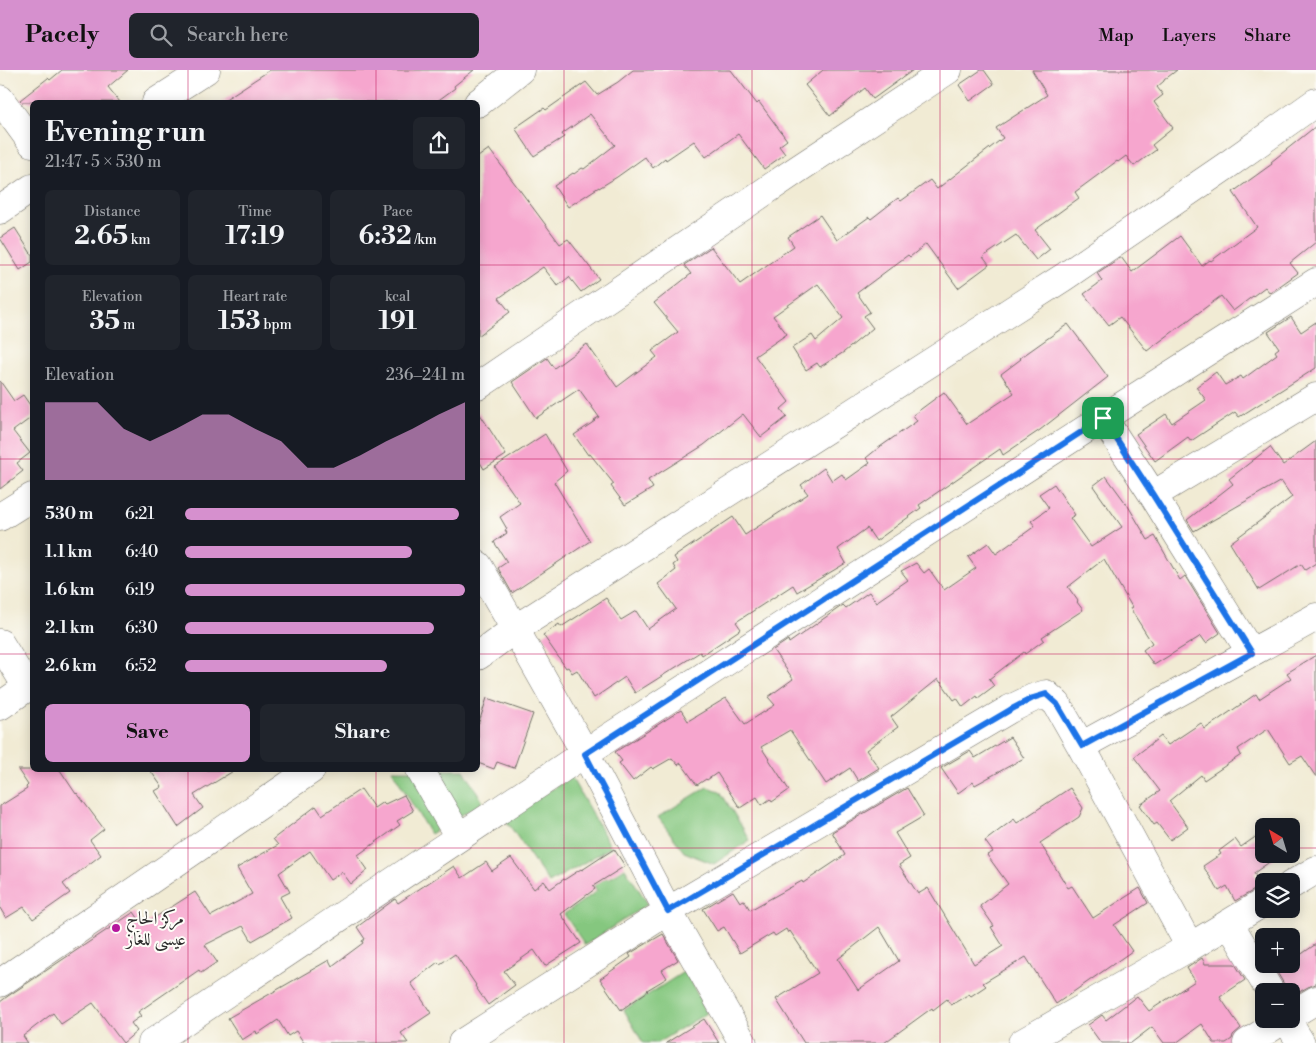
<!DOCTYPE html>
<meta charset="utf-8">
<style>
:root{--surface:#171b24;--page:#20242c;--text:#f1f3f6;--muted:#9ea1a6;--accent:#d690ce}
body{margin:0;font-family:"Libre Bodoni",Amiri,serif;background:var(--page);color:var(--text);height:100vh;display:flex;flex-direction:column;font-size:19px;white-space:nowrap}
*{box-sizing:border-box;margin:0}
p{font-size:16px;color:var(--muted)}
.icon{flex:none;width:28px;height:28px;fill:none;stroke:currentColor;stroke-width:2;stroke-linecap:round;stroke-linejoin:round}
.map{position:relative;flex:1;overflow:hidden}
.sheet{position:absolute;left:30px;top:30px;width:450px;height:672px;display:flex;flex-direction:column;background:var(--surface);border-radius:8px;box-shadow:0 2px 12px #0003}
.sheet>*{flex:none}
.needle{width:32px;rotate:322deg}
.controls{position:absolute;left:1255px;top:748px;display:grid;gap:10px}
.controls a{display:grid;place-items:center;width:45px;height:45px;border-radius:8px;background:var(--surface);box-shadow:0 2px 12px #0003;font-size:25px}
.pin{position:absolute;display:grid;place-items:center;width:42px;height:42px;color:#fff;margin:-21px;border-radius:10px;box-shadow:0 2px 8px #0006}
.round{display:grid;place-items:center;flex:none;width:52px;height:52px;border-radius:8px;background:var(--page)}
.summary{display:flex;align-items:center;justify-content:space-between;height:85px;padding:0 15px}
h1{font-size:28px;font-weight:700;line-height:38px}
.metrics{display:grid;grid-template-columns:repeat(3,1fr);gap:8px;height:85px;padding:5px 15px}
.metrics div{display:grid;align-content:center;border-radius:8px;background:var(--page);text-align:center}
.metrics b{font-size:25px;font-weight:700}
.metrics small{font-size:14px;font-weight:400}
.metrics p{font-size:14px}
.chart{height:140px;padding:10px 15px}
.chart p{display:flex;justify-content:space-between}
.chart svg{width:100%;height:90px;margin-top:5px;fill:var(--accent);opacity:.7}
.action{display:flex;gap:10px;margin-top:auto;padding:10px 15px}
.action a{flex:1;height:58px;border-radius:8px;background:var(--accent);color:#111;font-size:20px;font-weight:700;line-height:58px;text-align:center}
.action a+a{background:var(--page);color:var(--text)}
ul{padding:0 15px;list-style:none;font-size:16px}
li{display:grid;grid-template-columns:80px 60px 1fr;align-items:center;height:38px}
li i{height:12px;border-radius:6px;background:var(--accent)}
header{display:flex;align-items:center;gap:30px;box-sizing:border-box;height:70px;padding:0 25px;background:var(--accent);color:#111}
header strong{font-size:24px}
nav{display:flex;gap:28px;margin-inline-start:auto;font-size:18px}
.search{width:350px;height:45px;background:var(--page);display:flex;align-items:center;gap:12px;box-sizing:border-box;padding:0 18px;border-radius:8px;color:var(--muted);font-size:19px}
.map>svg:first-child{display:block}
.green{fill:#85c77f;stroke:#587955}
.building{fill:#f6a6ce;fill-rule:evenodd}
.lines{fill:none;stroke-linecap:round;stroke-linejoin:round}
.minor-casing{stroke:#706e66;stroke-width:29}
.minor{stroke:#fff;stroke-width:28}
.route-casing{stroke:#fff;stroke-width:10}
.route{stroke:#1a73e8;stroke-width:6}
.grid{fill:none;stroke:#c2185b;stroke-width:1;stroke-opacity:0.55}
.poi-dot{fill:#b5179e;stroke:#fdfcf7;stroke-width:2}
.labels{text-anchor:middle;stroke-width:4;stroke-linejoin:round;paint-order:stroke}
.poi-label{font-size:18px;fill:#2b2b2b;stroke:#fdfcf7;text-anchor:start}
</style>
<header>
<strong>Pacely</strong>
<div class="search"><svg class="icon" aria-label="search" viewBox="0 0 24 24"><circle cx="10" cy="10" r="6"/><path d="M15 15l6 6"/></svg>Search here</div>
<nav><a>Map</a><a>Layers</a><a>Share</a></nav>
</header>
<div class="map">
<svg width="1316" height="973" viewBox="0 0 1316 973">
<rect width="100%" height="100%" fill="#fdfcf7"/>
<filter id="ink" filterUnits="userSpaceOnUse"><feTurbulence type="fractalNoise" baseFrequency=".02" numOctaves="2"/><feDisplacementMap in="SourceGraphic" scale="10" xChannelSelector="R" yChannelSelector="G"/><feConvolveMatrix kernelMatrix="1 2 1 2 8 2 1 2 1" color-interpolation-filters="sRGB"/></filter>
<filter id="wash" filterUnits="userSpaceOnUse"><feTurbulence type="fractalNoise" baseFrequency=".0096" numOctaves="4" result="noise"/><feDisplacementMap in="SourceGraphic" scale="20" xChannelSelector="R" yChannelSelector="G"/><feGaussianBlur stdDeviation="1.12" result="paint"/><feColorMatrix in="noise" values="0 0 0 0 0 0 0 0 0 0 0 0 0 0 0 0 0 1.4 0 .05"/><feComposite in="paint" operator="in"/></filter>
<g filter="url(#wash)">
<rect width="100%" height="100%" fill="#f1ebd4"/>
<path class="green" d="M392,700H464L483,732L430,764Z
M571,707L611,777L549,813L505,749Z
M707,717L720,721L750,770L714,794L684,782L658,747Z
M625,798L648,834L585,875L564,844L597,821L593,814L605,806L608,809Z
M685,901L707,943L657,973H643L624,940Z"/>
<g id="blocks">
<path class="building" d="M62,0H128L108,17L120,32H22L20,30L48,8L50,10Z
M270,0H474L454,16L455,18L436,32H221Z
M633,0H731L757,34L759,32L787,70L779,76L785,84L764,99L738,64L706,87L694,71L666,90L665,88L653,98L645,87L617,107L599,118V117L568,137L554,116L573,103L574,104L582,98L584,99L615,75L590,44L562,64L564,67L534,86L515,58L544,38L546,40L586,12L597,25L618,12Z
M823,0H913L873,29L865,18L830,46L805,15Z
M981,0H984L994,14L970,31L959,15Z
M1032,0H1177L1164,10V11L1157,17L1163,25L1154,32L1173,58L1152,75L1156,80L1134,96L1126,86L1118,92L1117,91L1075,122L1079,128L1035,160L1050,179L1036,190L1016,165L983,187L989,195L958,218L926,174L910,187L908,185L857,223L870,242L864,246L873,258L844,282L820,297L817,293L806,300L792,278L812,265L816,271L843,248L818,214L773,246L787,264L755,286L789,332L781,339L787,347L761,367L743,344L704,375L648,410L653,418L625,435L611,416L614,414L590,384L588,385L574,365L595,351L594,350L599,347L579,319L536,348L512,312L547,288L554,298L587,274L617,317L657,287L652,281L678,262L654,233L691,204L684,195L711,177L740,214L794,176L788,167L820,145L837,170L869,147L871,149L898,128L901,131L930,110L937,119L1003,68L996,58L1047,25Z
M1316,56V172L1290,193L1298,203L1270,223L1265,217L1233,241L1221,226L1147,281L1120,247L1109,255L1084,224L1102,211L1097,203L1121,187L1132,202L1180,166L1202,196L1210,190L1211,191L1257,157L1233,122L1272,94L1271,92Z
M489,79L560,174L568,169L599,209L581,222L569,207L558,216L543,197L499,228L510,242L478,266V87Z
M15,158L32,185V192L20,200L0,168Z
M1291,247L1301,262L1316,252V298L1239,347L1235,342L1191,371L1188,367L1155,391L1136,364L1166,344L1172,353L1206,330L1196,317L1216,302L1225,315L1241,306L1243,309L1277,284L1275,281L1279,278L1268,262Z
M1068,254L1108,307L1040,360L1003,385L1000,379L919,435L921,438L876,471L867,458L838,479L846,493L797,522L793,515L736,552L741,559L702,585L700,582L635,623L625,607L594,628L577,600L572,603L568,597L566,598L543,565L559,554L561,557L606,528L621,550L636,541L648,559L676,539L658,514L676,500L673,495L677,492L674,487L733,447L745,465L808,424L801,415L824,398L832,411L842,404L846,410L870,393L866,388L877,379L917,351L913,345L944,322L967,354L1014,323L1001,304L1021,289L1020,288Z
M0,311L14,331L23,325L32,338V347L13,361L30,383L17,393L23,401L0,419Z
M478,341L506,385L484,399L478,389Z
M545,364L567,401L554,412L590,471L512,523L498,498L507,492L494,472L507,463L505,460L507,459L500,447L520,433L495,397Z
M1316,371V493L1305,500L1301,494L1259,520L1230,473L1292,427L1281,411L1194,461L1187,450L1233,414L1229,409L1270,377L1283,395Z
M1106,406L1128,436L1148,470L1155,466L1180,510L1185,506L1220,563L1206,573L1201,566L1154,595L1143,580L1152,573L1130,538L1132,537L1104,489L1068,517L1078,531L1077,532L1083,540L1042,567L1044,570L1025,584L1024,582L989,609L994,616L978,628L977,626L963,637L957,628L954,630L941,612V613L938,609L891,647L898,657L866,680L879,698L858,711L850,698L826,714L790,660L761,677L789,720L772,732L770,729L762,735L757,727L740,738L717,703L707,710L706,709L697,715L681,693L678,695L672,688L653,699L651,697L633,711L619,693L622,691L615,682L681,640L688,651L726,628L745,654L775,635L768,627L793,609L773,580L788,570L789,573L843,535L846,538L869,522L876,532L908,510L901,501L916,493L924,503L929,499L944,520L976,498L968,487L988,473L996,484L1035,456L1031,451L1049,438L1039,424L1054,414L1075,445L1070,448L1091,477L1122,457L1093,416Z
M1316,585V707L1302,686L1290,693L1268,659L1238,679L1241,685L1204,710L1201,705L1169,731L1188,757L1170,770L1157,753L1154,755L1140,735L1160,721L1134,687L1161,666L1168,675L1201,653L1205,659L1256,624L1259,629L1291,608L1287,603Z
M487,628L533,644L514,698L497,692L494,699L478,693V655Z
M1010,667L1024,688L975,715L973,712L958,723L941,698L970,681L975,688Z
M18,700H60L76,724L77,723L104,759L90,770L101,785L63,814L70,823L33,849L24,837L6,848L0,838V736L27,719L26,717L28,715Z
M150,700H235L194,725L203,738L178,757L155,721L162,717Z
M907,718L924,746L895,763L910,788L899,795L918,824L928,818L974,894L1003,876L991,857L994,856L980,836L1008,814L987,785L993,782L985,771L1014,749L1017,753L1070,718L1083,738L1079,747L1040,773L1068,818L1072,816L1093,848L1140,818L1148,833L1114,855L1132,881L1056,934L1026,887L983,913L986,916L971,926L969,924L951,935L947,929L933,940L932,938L884,973H804L776,929L818,903L790,861L788,863L786,859L775,866L773,863L740,883L724,857L717,861L703,839L733,821L740,832L744,830L750,840L802,811L803,813L845,785L832,762ZM879,857L899,891L858,920L838,889Z
M361,719L374,738L383,732L385,734L404,725L413,741L397,751L400,755L358,785V786L368,800L351,814L342,802L330,810L310,781L279,803L290,822L280,827L292,848L252,871L243,856L205,875L217,892L201,903L199,900L138,942L141,946L131,953L137,961L123,973L93,933L61,954L53,943L23,966L28,973H0V932L8,926L134,842L143,855L195,822L211,846L252,824L237,798L278,775L273,769L316,736L322,745Z
M1264,761V784H1276L1273,786L1275,788L1254,803L1262,817L1256,819L1235,831L1227,816L1219,821L1203,796L1221,784L1219,781L1235,769L1241,777Z
M614,779L625,796L593,816L595,819L561,844L581,873L545,896L534,880L504,901L515,915L488,935L475,916L476,915L455,884L440,894L438,892L411,913L431,943L401,963L408,973H304L296,961L288,966L278,950L257,964L256,961L242,970L228,948L329,890L332,896L363,873L362,871L365,869L357,857L395,829L398,833L454,796L462,808L486,792L492,801L511,788L534,819L544,811L550,819L564,809V810L581,799L582,800Z
M663,864L678,890L662,900L667,908L647,920L648,921L621,940L600,909L631,887L629,884Z
M1316,874V914L1308,917L1292,926L1291,921H1289L1284,914L1272,894H1295L1293,890Z
M1202,888L1205,894H1235L1245,910L1220,927L1241,958L1233,965L1232,969L1226,973H1214L1202,954L1176,973H1164L1152,957L1131,973H1101L1088,955L1102,945L1106,950L1137,926L1149,941L1195,911L1187,898Z
M704,949L719,973H666Z"/>
</g>
</g>
<g filter="url(#ink)">
<use href="#blocks" fill-opacity="0" stroke="#706e66" stroke-width="1"/>
<g class="lines">
<g class="minor-casing">
<path id="minor" d="M0,29L32,73
M156,32L206,0
M478,33L520,0
M0,140L32,118
M478,316L798,99L948,0
M1103,348L1153,425L1251,583
M1153,425L1316,327
M0,447L32,427
M478,495L515,559L585,683L668,841L743,973
M0,573L27,617
M478,586L515,559L1064,207L1226,96L1316,32
M0,636L32,614
M1081,676L1190,877
M420,700L459,767
M1291,815L1316,800
M1229,853L1270,921
M0,913L311,700
M1291,945L1316,930
M1286,949L1301,973
M152,973L585,683L1103,348L1316,212
M462,973L668,841L1010,639L1033,628L1046,624L1057,634L1081,676L1316,547
M1022,973L1190,877L1264,832
M1247,973L1285,949"/>
</g>
<use href="#minor" class="minor"/>
</g>
</g>
<g class="lines" filter="url(#ink)">
<g class="route-casing">
<path id="route" d="M1103,348L1153,425L1252,583L1082,676L1057,634L1046,624L1033,628L1010,640L668,841L585,684Z"/>
</g>
<use href="#route" class="route"/>
</g>
<path class="grid" d="M188,0V32M376,0V32M564,0V973M752,0V973M940,0V973M1128,0V973M0,195H32M478,195H1316M0,389H32M478,389H1316M0,584H32M478,584H1316M188,700V973M376,700V973M0,778H1264M1291,778H1316"/>
<circle class="poi-dot" cx="116" cy="858" r="5"/>
<g class="labels">
<g class="poi-label">
<text x="126" y="854">مركز الحاج<tspan x="126" dy="21">عيسى للغاز</tspan></text>
</g>
</g>
</svg>
<div class="controls">
<a><svg class="needle" viewBox="-14 -14 28 28"><path d="M0-13l5 13h-10z" fill="#e53935"/><path d="M0 13l5-13h-10z" fill="#9ea1a6"/></svg></a>
<a><svg class="icon" aria-label="layers" viewBox="0 0 24 24"><path d="M12 4l9 5-9 5-9-5zM3 14l9 5 9-5"/></svg></a>
<a>+</a>
<a>−</a>
</div>
<div class="pin" style="left:1103px;top:348px;background:#1e9e55"><svg class="icon" aria-label="arrive" viewBox="0 0 24 24"><path d="M6 21V4h12l-3 4 3 4H6"/></svg></div>
<section class="sheet">
<div class="summary"><div><h1>Evening run</h1><p>21:47 · 5 × 530 m</p></div><a class="round"><svg class="icon" aria-label="share" viewBox="0 0 24 24"><path d="M12 15V3M7 8l5-5 5 5M5 13v7h14v-7"/></svg></a></div>
<div class="metrics">
<div><p>Distance</p><b>2.65<small> km</small></b></div>
<div><p>Time</p><b>17:19</b></div>
<div><p>Pace</p><b>6:32<small> /km</small></b></div>
</div>
<div class="metrics">
<div><p>Elevation</p><b>35<small> m</small></b></div>
<div><p>Heart rate</p><b>153<small> bpm</small></b></div>
<div><p>kcal</p><b>191</b></div>
</div>
<div class="chart"><p><span>Elevation</span>236–241 m</p>
<svg viewBox="0 0 160 44" preserveAspectRatio="none"><path d="M0 44V6L10 6L20 6L30 19L40 25L50 19L60 12L70 12L80 19L90 25L100 38L110 38L120 32L130 25L140 19L150 12L160 6V44z"/></svg>
</div>
<ul>
<li><b>530 m</b>6:21<i style="width:98%"></i></li>
<li><b>1.1 km</b>6:40<i style="width:81%"></i></li>
<li><b>1.6 km</b>6:19<i style="width:100%"></i></li>
<li><b>2.1 km</b>6:30<i style="width:89%"></i></li>
<li><b>2.6 km</b>6:52<i style="width:72%"></i></li>
</ul>
<div class="action"><a>Save</a><a>Share</a></div>
</section>
</div>
